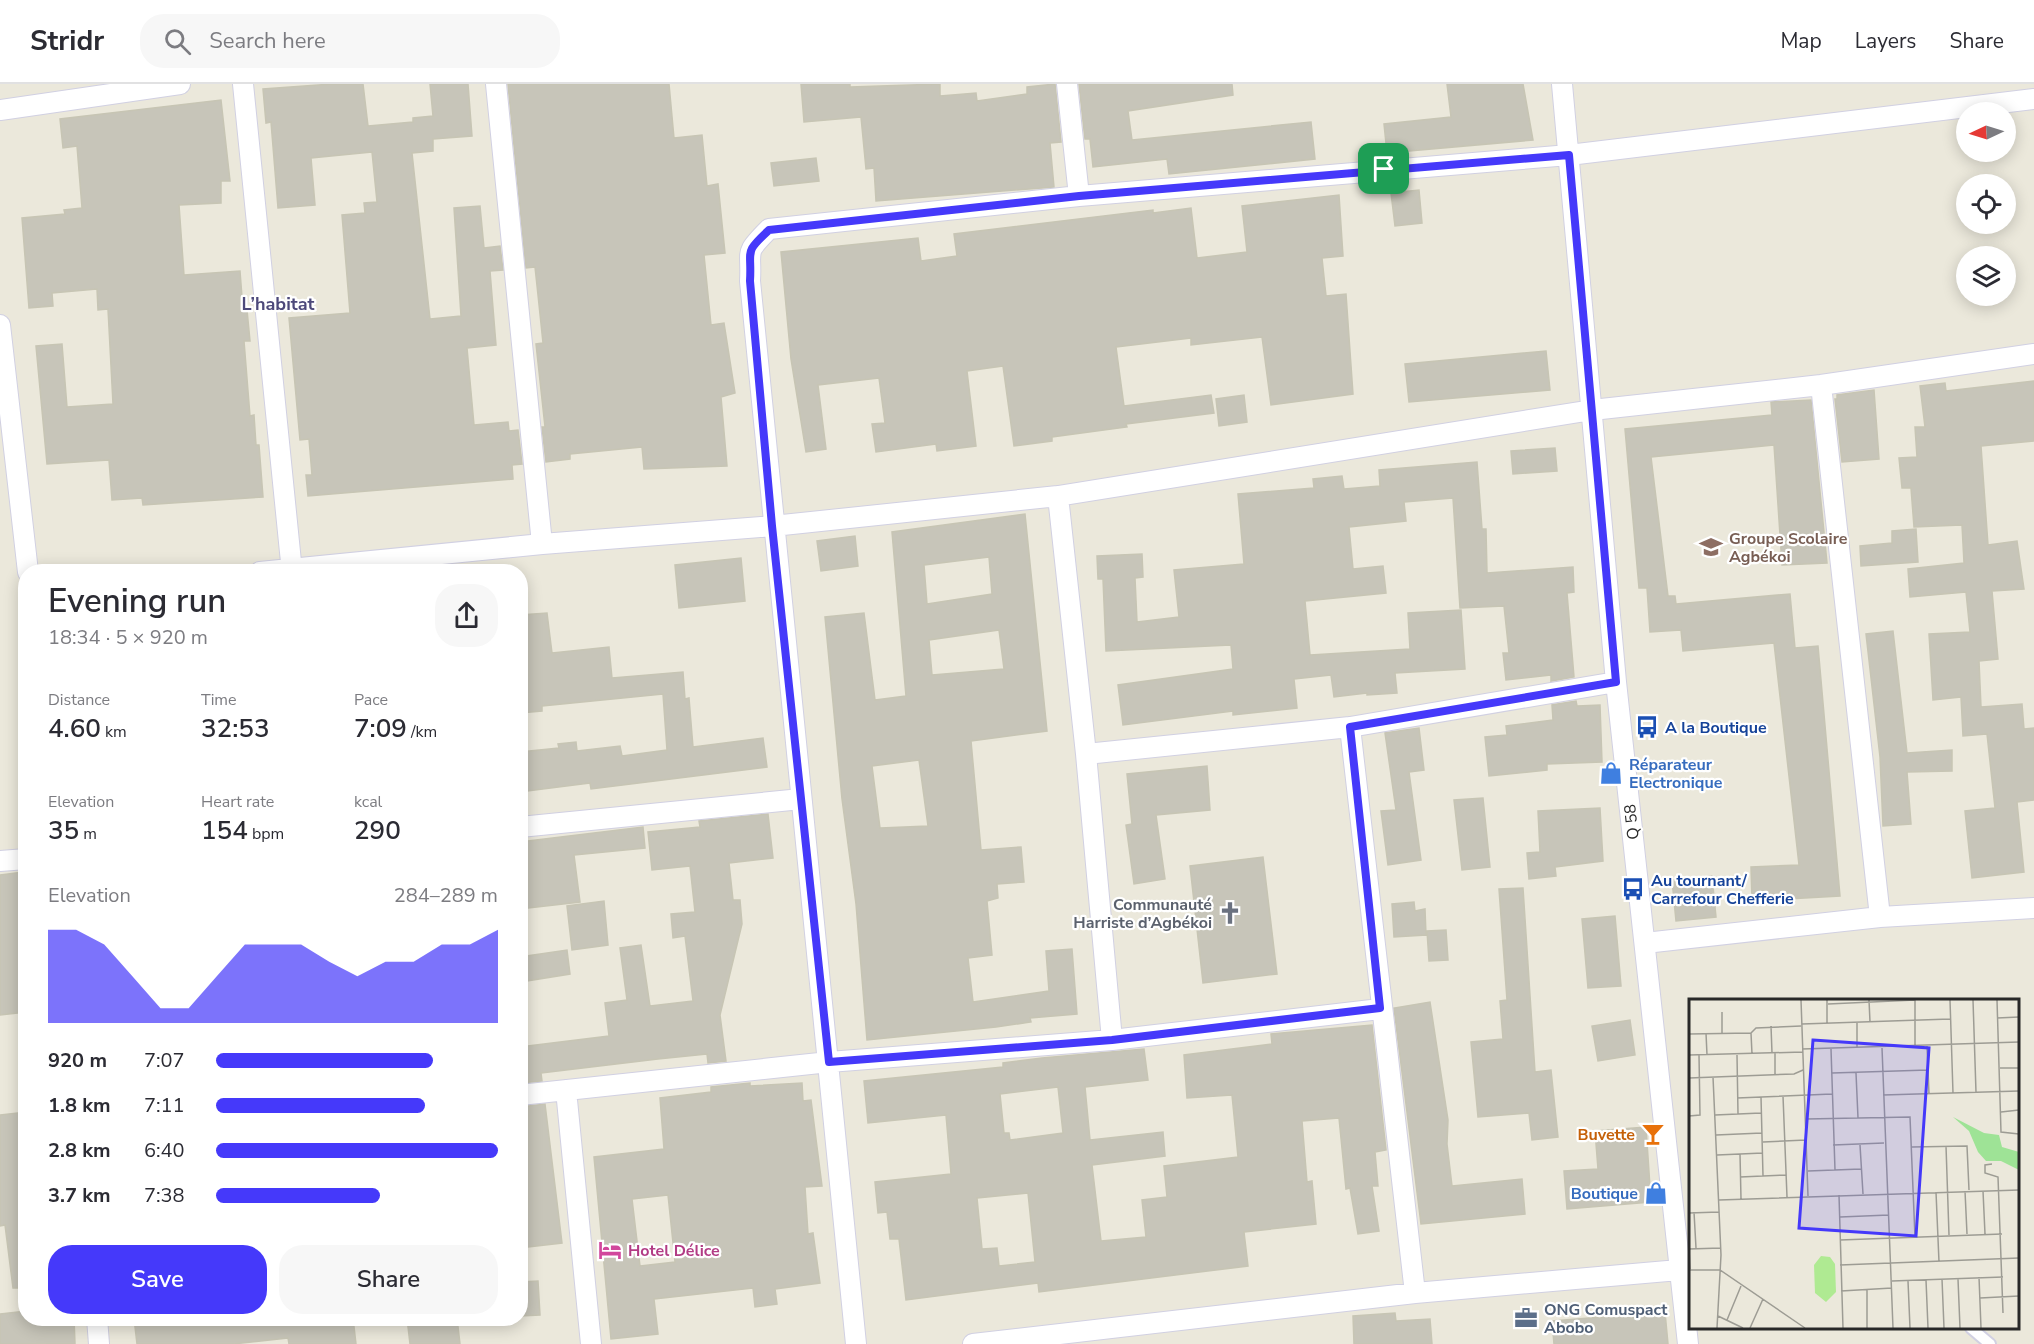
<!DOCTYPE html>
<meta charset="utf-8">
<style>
:root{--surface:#fff;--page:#f7f7f7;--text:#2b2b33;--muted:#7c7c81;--line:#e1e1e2;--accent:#4539fa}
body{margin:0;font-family:"Nunito Sans",sans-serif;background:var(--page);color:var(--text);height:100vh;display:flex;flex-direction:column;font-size:22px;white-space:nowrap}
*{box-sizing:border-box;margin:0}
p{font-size:20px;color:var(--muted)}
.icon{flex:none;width:33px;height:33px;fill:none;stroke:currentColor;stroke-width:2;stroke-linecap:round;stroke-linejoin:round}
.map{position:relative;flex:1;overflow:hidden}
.details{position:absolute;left:18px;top:480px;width:510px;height:762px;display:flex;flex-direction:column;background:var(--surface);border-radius:24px;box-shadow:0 3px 15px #0003}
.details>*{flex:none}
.needle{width:39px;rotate:266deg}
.tools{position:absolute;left:1956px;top:18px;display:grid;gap:12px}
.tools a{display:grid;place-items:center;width:60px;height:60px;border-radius:50%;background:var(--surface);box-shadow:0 3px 15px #0003;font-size:30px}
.pin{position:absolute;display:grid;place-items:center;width:51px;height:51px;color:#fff;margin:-26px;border-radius:12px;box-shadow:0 3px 9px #0006}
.round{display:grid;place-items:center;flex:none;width:63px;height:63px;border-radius:24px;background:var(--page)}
.overview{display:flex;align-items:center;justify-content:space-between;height:102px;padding:0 30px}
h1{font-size:33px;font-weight:600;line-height:45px}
.stats{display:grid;grid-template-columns:repeat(3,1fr);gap:9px;height:102px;padding:6px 30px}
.stats div{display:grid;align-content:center}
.stats b{font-size:26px;font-weight:600}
.stats small{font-size:16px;font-weight:400}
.stats p{font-size:16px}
.chart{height:168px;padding:12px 30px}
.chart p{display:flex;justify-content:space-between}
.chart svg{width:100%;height:108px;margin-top:6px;fill:var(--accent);opacity:.7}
.primary-button{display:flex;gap:12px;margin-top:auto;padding:12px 30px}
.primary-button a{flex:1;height:69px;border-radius:24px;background:var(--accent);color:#fff;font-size:24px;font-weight:600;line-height:69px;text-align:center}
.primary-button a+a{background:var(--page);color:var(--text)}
ul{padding:0 30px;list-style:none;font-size:20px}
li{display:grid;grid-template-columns:96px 72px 1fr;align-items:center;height:45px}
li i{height:15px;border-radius:8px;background:var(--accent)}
header{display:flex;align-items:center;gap:36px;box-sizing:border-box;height:84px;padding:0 30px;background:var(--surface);border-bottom:2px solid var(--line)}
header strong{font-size:28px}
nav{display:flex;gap:33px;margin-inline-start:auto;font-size:21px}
.search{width:420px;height:54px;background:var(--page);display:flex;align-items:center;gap:15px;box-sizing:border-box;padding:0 21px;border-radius:24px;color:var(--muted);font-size:22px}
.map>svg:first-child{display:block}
.building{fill:#c7c5b9;stroke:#c7c5b4;stroke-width:1.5;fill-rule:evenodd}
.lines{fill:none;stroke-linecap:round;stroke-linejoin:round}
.lane-casing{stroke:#d1d0e2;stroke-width:14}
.street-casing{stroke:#d1d0e2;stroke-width:22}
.lane{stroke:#fff;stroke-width:10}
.street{stroke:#fff;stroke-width:20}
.route-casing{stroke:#fff;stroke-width:12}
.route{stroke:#4539fa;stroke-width:8}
.labels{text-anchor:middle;stroke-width:4.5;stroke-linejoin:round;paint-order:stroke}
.education-label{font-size:16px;font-weight:bold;fill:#785e54;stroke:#fff;text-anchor:start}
.transit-label{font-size:16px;font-weight:bold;fill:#164399;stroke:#fff;text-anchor:start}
.shop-label{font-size:16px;font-weight:bold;fill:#366cbe;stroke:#fff;text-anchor:start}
.street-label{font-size:16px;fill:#292929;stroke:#fff}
.worship-label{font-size:16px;font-weight:bold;fill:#5b616d;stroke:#fff;text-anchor:end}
.food-label{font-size:16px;font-weight:bold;fill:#c56008;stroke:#fff;text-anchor:end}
.hotel-label{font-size:16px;font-weight:bold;fill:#b23c85;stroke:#fff;text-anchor:start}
.service-label{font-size:16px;font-weight:bold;fill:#4e5e75;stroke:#fff;text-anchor:start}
.neighbourhood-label{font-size:18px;font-weight:bold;fill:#4d497a;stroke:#fff}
.inset-road{fill:none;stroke:#9d9c94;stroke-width:1.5}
.view{fill:#4539fa;fill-opacity:0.15;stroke:#4539fa;stroke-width:3}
.inset-edge{fill:none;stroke:#292929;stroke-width:3}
</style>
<header>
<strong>Stridr</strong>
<div class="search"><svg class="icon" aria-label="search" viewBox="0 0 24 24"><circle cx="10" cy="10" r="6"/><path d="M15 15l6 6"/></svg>Search here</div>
<nav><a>Map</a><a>Layers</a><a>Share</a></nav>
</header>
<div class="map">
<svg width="2034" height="1260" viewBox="0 0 2034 1260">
<rect width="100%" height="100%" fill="#ebe8db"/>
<path class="building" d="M332,0H363L368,42L413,38V34L433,32L430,0H468L472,52L433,55V67L412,69L430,235L461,232L454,124L480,122L484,164L500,162L503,186L490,187L496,261L467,264L474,341L508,338L509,347L518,346L522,380L512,381L513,395L308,412L306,391H312L309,355L300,356L289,234L350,229L342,131L365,129L364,119L377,118L372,68L311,74L315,121L278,124L271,38L266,39L263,5Z
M508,0H669L674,54L702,51L707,102L718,100L725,169L704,171L711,241L724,239L735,309L721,313L727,382L644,385L642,363L570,370V375L546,378L542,343H545L536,260L543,259L538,211L535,183L526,184Z
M801,0H850V3L940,0V12L976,9L977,17L1027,10V3L1055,0L1061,58L1050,59L1054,103L876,117L874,84L866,85L861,33L804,38Z
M1079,0H1232L1233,11L1128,27L1132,56L1311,38L1315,75L1169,90L1167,75L1093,83L1090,55H1085Z
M1447,0H1523L1533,56L1387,69L1384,40L1451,33Z
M221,16L230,97H221V119L179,121L184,191L240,187L243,226H247L250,257H244L250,332L254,331L256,361H259L263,413L143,421L142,414L112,416L109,376L47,380L36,262L62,260L67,323L113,320L108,225L98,226L97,205L52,209L53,222L29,224L22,134L65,130L64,126L82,124L77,62L63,64L60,35Z
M816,74L819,97L774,102L771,79Z
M1419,106L1422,139L1395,142L1391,109Z
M1339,111L1343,172L1322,174L1326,212L1346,210L1353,310L1271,321L1262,253L1191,261V254L1116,263L1124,322L1211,311L1214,329L1126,340L1127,343L1052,353V357L1014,362L1003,282L967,287L976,362L937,367L936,360L876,368L872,340L885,339L879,294L818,301L826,365L806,368L791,275L781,168L918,154L921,177L957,172L954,150L1153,126V129L1191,124L1197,174L1247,168L1242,122Z
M1546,267L1550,306L1409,318L1405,280Z
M2034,297V357L1981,362L1988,461L2017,457L2024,505L1992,507L1998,575L1979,577L1981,623L2022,620L2024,645L2034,644V716L2017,718L2024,788L1972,794L1965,727L1995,724L1987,650L1963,652L1961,613L1933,616L1929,550L1970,548L1966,508L1910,513L1908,485L1964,479L1962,441L1914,443L1911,404H1902L1899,374L1917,373L1915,343H1925L1920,302L1945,299L1946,307Z
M1874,306L1879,375L1842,378L1835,315H1837V311Z
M1244,311L1247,338L1219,342L1216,315Z
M1811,316L1827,479L1782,481L1774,361L1651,373L1668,512H1675L1676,520L1790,510L1795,564L1818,562L1840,812L1752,817L1751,783L1799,781L1774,559L1683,567L1681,546L1650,548L1647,504H1639L1625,345L1772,331L1771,318Z
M1555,364L1557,387L1513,390L1511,367Z
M1477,378L1482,445H1486L1487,489L1573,483L1574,508L1567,509L1574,593L1551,597V591L1506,596L1503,569H1509L1504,522L1460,524L1453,414L1404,418L1406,437L1349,443L1353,485L1383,482L1386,509L1305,517L1310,571L1410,565L1408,529L1461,526L1465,585L1395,589L1397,609L1367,611V609L1334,613L1331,591L1294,595L1297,624L1233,631V627L1123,641L1118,601L1233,585L1231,561L1106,567L1103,495H1098L1097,472L1142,470L1143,493L1135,494L1137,538L1179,533L1174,486L1244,480L1238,410L1314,404L1313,395L1342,392L1344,405L1380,402L1379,386Z
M1025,430L1047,647L971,657L981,766L1021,763L1024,798L997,800L998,814L987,817L992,871L968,874L973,918L1049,907L1046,867L1072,865L1077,930L1030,934L1031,938L996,943L867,956L856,820L842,715L825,533L864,529L875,616L906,612L892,448ZM989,473L992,510L927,520L924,481ZM999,546L1004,585L932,591L929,556ZM919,676L928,742L880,744L872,682Z
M1916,445L1918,478L1861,482L1860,462L1892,459V447Z
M855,452L858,482L821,487L817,457Z
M741,474L745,517L679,524L675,481Z
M547,529L552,569L609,563L612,594L683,588L685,615L689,614L693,663L763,654L767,683L591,705L590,699L520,708V668L559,664L558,660L576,658L577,667L620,662L622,672L667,666L663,610L542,622V627L520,629V531Z
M1893,547L1907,669L1952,666V687L1907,688L1911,740L1883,742L1880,673L1866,550Z
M1576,617L1577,622L1600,621L1602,678L1547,680V686L1489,692L1485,653L1507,651L1506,642L1553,636L1552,621Z
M1419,644L1424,686L1409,688L1421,776L1388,781L1381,727L1396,726L1385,649Z
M1207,682L1210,726L1156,731L1165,795L1134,800L1126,741L1132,740L1127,690Z
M1483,714L1490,783L1462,786L1454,716Z
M1600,724L1603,777L1555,783L1556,792L1529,795L1527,769L1540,768L1538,727Z
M768,730L773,774L729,779L733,816H740L742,840L720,931L726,977L708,979L707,970L658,975L541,989L542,997L520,999V963L609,952L605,919L627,916L620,864L641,861L650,922L693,917L685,852L673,854L671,830L695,828L690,782L652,786L648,748L700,743L699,737Z
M643,743L645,764L574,771L580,818L520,825V758Z
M1263,773L1277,890L1203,899L1190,782Z
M23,788L26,832H20L26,888V928L0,931V791Z
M1712,792L1716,833L1676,837L1672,796Z
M1523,804L1535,988L1551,986L1558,1053L1532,1056L1529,1029L1478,1033L1471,958L1503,955L1500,917L1507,916L1499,805Z
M604,817L608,861L572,866L567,822Z
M1414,818L1415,827L1425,825L1426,851L1394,853L1392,820Z
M1615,832L1621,902L1588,904L1582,835Z
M1446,846L1448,876L1429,877L1427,847Z
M567,866L570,890L520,898V873Z
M1430,918L1448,1036L1447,1060L1452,1102L1522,1095L1525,1130L1421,1140L1394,924Z
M1630,936L1635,971L1598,977L1592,942Z
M1372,941L1386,1066L1375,1068L1378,1102H1372L1379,1147L1358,1150L1350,1104L1346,1105L1339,1034L1302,1037L1307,1098L1312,1097L1316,1140L1244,1148L1248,1182L1039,1208L1038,1199L906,1216L899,1155H890L887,1128L878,1129L875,1098L951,1090L946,1031L868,1039L864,997L1003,983V979L1042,974L1144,965L1148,996L1085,1003L1090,1056L1163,1048L1165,1072L1092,1081L1101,1157L1146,1153L1142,1116L1167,1113L1164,1082L1238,1073L1232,1011L1187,1014L1184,971L1272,960L1271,950ZM1058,1003L1063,1049L1010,1056L1009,1049H1004L1000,1010ZM1028,1109L1035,1178L999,1182L997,1164L982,1165L977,1114Z
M750,999V1002L802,999L803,1017L811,1016L822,1102L805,1103L808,1150L813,1149L820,1199L775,1205L777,1220L755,1223L753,1204L654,1215L658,1250L611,1255L594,1073L664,1065L660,1014L711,1008V1003ZM668,1111L675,1178L640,1182L632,1115Z
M545,1020L562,1159L520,1164V1023Z
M26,1028V1204H13L5,1141L0,1142V1031Z
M1646,1043L1651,1118L1567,1125L1564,1087L1598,1085L1595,1047Z
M538,1197L540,1231L520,1232V1198Z
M26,1227V1234H74L75,1260H0V1230Z
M1665,1228L1668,1260H1554L1552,1237Z
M1395,1229L1396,1237L1430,1235L1432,1260H1354L1353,1232Z
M134,1234H353L356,1260H289L288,1254L233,1260H137Z
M407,1234H457L460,1260H410Z"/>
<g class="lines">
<g class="lane-casing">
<path id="lane" d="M1971,1244L1990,1260"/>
</g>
<g class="street-casing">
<path id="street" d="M243,0L292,488
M496,0L542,460
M1067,0L1079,112
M1562,0L1616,598L1688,1260
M0,26L180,0
M0,241L28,488
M1821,301L1880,833
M1058,412L1086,670L1112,956
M260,488L542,460L773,442L1058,412L1592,326L1821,301L2034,270
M1350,643L1415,1209
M1086,670L1350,643L1616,598
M520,743L801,715
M0,777L26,775
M1645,859L1880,833L2034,824
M566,1006L591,1260
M520,1011L829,978L1112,956L1380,925
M97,1234L99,1260
M856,1260L750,197C752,165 743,171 769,145L1079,112L1569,71L2034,15
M973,1260L1415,1209L1679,1186"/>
</g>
<use href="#lane" class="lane"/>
<use href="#street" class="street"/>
</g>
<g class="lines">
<g class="route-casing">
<path id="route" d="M1569,71L1616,598L1350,643L1380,924L1112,956L829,978L772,442L750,197C752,165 743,170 769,146L1079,112Z"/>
</g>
<use href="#route" class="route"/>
</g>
<defs>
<g id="school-bare" transform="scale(1.8)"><path d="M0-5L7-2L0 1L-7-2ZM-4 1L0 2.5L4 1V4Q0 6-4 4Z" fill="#8d6e63" stroke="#fff" stroke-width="2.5" paint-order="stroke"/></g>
<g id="bus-bare" transform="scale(1.8)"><path d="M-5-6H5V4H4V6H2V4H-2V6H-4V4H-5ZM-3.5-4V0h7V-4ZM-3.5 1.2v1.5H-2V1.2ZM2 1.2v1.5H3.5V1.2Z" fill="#1a4fb4" stroke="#fff" stroke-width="2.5" paint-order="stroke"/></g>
<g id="shop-bare" transform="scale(1.8)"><path d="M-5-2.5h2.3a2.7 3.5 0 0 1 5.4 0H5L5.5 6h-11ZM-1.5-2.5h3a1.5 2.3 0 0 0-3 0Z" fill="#3f7fe0" stroke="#fff" stroke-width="2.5" paint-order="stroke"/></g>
<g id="church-bare" transform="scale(1.8)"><path d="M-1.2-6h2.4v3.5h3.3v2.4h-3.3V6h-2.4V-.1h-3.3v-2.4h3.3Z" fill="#6b7280" stroke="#fff" stroke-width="2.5" paint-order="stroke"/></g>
<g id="bar-bare" transform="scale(1.8)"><path d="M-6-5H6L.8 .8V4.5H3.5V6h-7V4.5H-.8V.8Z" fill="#e8710a" stroke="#fff" stroke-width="2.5" paint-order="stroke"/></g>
<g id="hotel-bare" transform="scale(1.8)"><path d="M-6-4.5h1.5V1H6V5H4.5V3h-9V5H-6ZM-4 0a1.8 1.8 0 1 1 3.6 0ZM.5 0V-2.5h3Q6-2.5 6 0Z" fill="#d1479c" stroke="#fff" stroke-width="2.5" paint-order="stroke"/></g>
<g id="office-bare" transform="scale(1.8)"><path d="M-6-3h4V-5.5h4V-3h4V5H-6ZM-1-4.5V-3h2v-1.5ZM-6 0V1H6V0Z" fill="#5c6f8a" stroke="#fff" stroke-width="2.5" paint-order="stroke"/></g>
</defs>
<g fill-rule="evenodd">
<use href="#school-bare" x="1711" y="463"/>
<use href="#bus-bare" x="1647" y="643"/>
<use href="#shop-bare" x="1611" y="689"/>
<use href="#bus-bare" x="1633" y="805"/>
<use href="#church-bare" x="1230" y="829"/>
<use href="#bar-bare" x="1653" y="1050"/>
<use href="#shop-bare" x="1656" y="1109"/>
<use href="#hotel-bare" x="610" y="1166"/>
<use href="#office-bare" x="1526" y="1234"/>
</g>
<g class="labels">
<g class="education-label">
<text x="1729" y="460">Groupe Scolaire<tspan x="1729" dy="18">Agbékoi</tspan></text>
</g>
<g class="transit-label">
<text x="1665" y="649">A la Boutique</text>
<text x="1651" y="802">Au tournant/<tspan x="1651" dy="18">Carrefour Chefferie</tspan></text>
</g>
<g class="shop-label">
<text x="1629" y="686">Réparateur<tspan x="1629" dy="18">Electronique</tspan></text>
<text x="1638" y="1115" text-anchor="end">Boutique</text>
</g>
<g class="street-label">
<text transform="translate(1631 738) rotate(-96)" y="6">Q 58</text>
</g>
<g class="worship-label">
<text x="1212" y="826">Communauté<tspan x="1212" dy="18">Harriste d’Agbékoi</tspan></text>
</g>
<g class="food-label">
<text x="1635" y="1056">Buvette</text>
</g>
<g class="hotel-label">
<text x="628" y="1172">Hotel Délice</text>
</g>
<g class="service-label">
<text x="1544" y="1231">ONG Comuspact<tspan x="1544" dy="18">Abobo</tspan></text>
</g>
<g class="neighbourhood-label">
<text x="278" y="226">L’habitat</text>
</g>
</g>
<g transform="translate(1689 915)">
<rect width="330" height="330" fill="#ebe8db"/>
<path d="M264,118L295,134L310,136L313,148L330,153V171L312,162H297L289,153L280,132Z" fill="#9ee396"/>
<path d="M132,257L141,258L146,265L147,293L137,303L126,294L125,266Z" fill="#afea92"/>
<path class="inset-road" d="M112,1L119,197M138,1V24M180,1L181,23M226,1V47M261,1L264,94M284,1L287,93M308,1L312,133L330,135M139,5L226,1M33,13V34M308,19L330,18M168,24V49M113,25L261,20M82,27L83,54M17,34L18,56M0,35L62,34M238,47L240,95M193,49L204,329M113,50L330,43M142,50L146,171M86,54V76M63,55L62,34L67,29L112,27M0,56L114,53M48,56L49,115M311,69H330M143,74L239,71M167,74L169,119M24,78L32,256L28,329M0,79L105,75L114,71M194,96L330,92M94,97L98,198M72,98L74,177M48,99L143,95M312,113L330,111M26,116L72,114M0,117L11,116L10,56M117,120L221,118L226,238M27,136L73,134M74,143L117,141M144,146L195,144M171,146L174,195M257,147L260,236M223,148L278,147L280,191M51,155L52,200M28,156L74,154M303,165L296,166V174L309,178L314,314M119,172L172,170M51,178L97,176M276,192L278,235M294,192L296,235M247,193L250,263M150,196L154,329M30,201L330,191M5,213L7,249M0,214L30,213M151,218L200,216M151,241L313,235M151,266L330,259M1,270L0,250L32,249M0,271H31L116,329M290,278L292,329M253,280L255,329M269,280L271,329M237,281L239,329M203,282L314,278M219,282L221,329M178,290V329M152,292L203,289M291,299L330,297M29,317L54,329M38,321L52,287M61,329L74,300"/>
<path class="view" d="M124,41L240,49L227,237L110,229Z"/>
<rect width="330" height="330" class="inset-edge"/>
</g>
</svg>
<div class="tools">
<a><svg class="needle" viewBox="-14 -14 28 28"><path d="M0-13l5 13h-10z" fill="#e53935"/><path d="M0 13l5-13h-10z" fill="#7c7c81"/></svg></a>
<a><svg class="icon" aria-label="locate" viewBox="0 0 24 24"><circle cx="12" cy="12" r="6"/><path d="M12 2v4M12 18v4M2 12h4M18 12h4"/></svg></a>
<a><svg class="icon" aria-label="layers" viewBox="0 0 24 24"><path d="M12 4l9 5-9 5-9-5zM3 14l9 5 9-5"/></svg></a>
</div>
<div class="pin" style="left:1384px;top:85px;background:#1e9e55"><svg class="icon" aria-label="arrive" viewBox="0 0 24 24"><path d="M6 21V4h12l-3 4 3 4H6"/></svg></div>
<section class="details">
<div class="overview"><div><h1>Evening run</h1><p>18:34 · 5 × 920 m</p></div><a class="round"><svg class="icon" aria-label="share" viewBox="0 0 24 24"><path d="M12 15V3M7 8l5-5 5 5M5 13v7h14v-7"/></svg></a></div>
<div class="stats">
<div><p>Distance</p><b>4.60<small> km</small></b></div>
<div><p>Time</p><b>32:53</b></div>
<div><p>Pace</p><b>7:09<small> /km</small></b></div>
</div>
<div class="stats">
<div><p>Elevation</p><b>35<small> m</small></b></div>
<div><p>Heart rate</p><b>154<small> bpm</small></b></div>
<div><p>kcal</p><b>290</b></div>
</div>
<div class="chart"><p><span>Elevation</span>284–289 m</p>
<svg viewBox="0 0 160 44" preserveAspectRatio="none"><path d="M0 44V6L10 6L20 12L30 25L40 38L50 38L60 25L70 12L80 12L90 12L100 19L110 25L120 19L130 19L140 12L150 12L160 6V44z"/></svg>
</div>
<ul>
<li><b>920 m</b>7:07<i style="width:77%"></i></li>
<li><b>1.8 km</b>7:11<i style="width:74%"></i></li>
<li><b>2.8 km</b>6:40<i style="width:100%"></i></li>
<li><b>3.7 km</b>7:38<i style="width:58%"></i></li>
</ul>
<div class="primary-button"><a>Save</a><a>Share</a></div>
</section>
</div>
